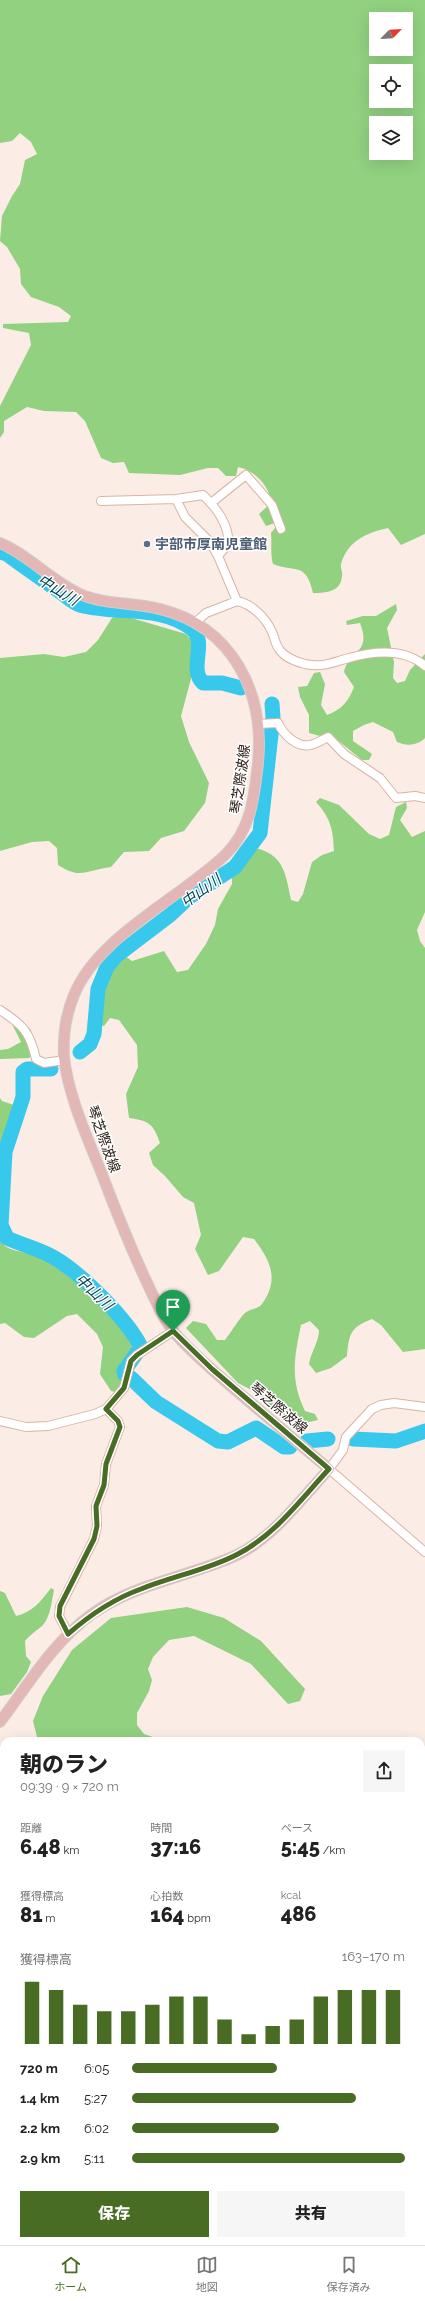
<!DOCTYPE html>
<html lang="ja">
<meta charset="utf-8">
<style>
:root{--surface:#fff;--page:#f6f6f6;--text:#222;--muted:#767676;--line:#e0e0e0;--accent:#486c24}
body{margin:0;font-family:Raleway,"Noto Sans JP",sans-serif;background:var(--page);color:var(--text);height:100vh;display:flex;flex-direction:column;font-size:15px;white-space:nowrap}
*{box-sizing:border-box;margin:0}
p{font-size:13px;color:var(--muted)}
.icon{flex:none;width:22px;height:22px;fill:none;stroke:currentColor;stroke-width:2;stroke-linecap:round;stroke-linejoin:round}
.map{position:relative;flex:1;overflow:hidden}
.details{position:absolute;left:0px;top:1737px;width:425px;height:508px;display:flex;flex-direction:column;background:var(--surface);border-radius:12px 12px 0 0;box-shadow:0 4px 16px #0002}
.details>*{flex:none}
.needle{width:26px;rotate:66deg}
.tools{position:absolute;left:369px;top:12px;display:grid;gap:8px}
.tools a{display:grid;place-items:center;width:44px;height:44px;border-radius:0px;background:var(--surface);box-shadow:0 4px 16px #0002;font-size:20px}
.pin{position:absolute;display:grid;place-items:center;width:34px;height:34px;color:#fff;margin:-41px -17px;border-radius:50% 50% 50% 0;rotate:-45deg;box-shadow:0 0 4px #0007}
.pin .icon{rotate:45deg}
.round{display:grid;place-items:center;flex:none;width:42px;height:42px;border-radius:0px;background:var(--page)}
.overview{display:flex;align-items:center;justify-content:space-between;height:68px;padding:0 20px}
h1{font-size:22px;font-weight:800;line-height:30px}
.figures{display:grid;grid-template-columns:repeat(3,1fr);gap:6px;height:68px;padding:4px 20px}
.figures div{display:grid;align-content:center}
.figures b{font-size:20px;font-weight:800}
.figures small{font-size:11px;font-weight:400}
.figures p{font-size:11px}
.chart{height:112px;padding:8px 20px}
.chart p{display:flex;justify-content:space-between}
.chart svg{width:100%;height:72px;margin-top:4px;stroke:var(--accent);stroke-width:6}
.action{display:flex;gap:8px;margin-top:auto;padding:8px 20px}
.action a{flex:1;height:46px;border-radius:0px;background:var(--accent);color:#fff;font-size:16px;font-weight:800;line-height:46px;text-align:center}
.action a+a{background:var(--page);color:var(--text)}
ul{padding:0 20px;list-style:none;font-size:13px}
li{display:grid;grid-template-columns:64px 48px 1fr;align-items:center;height:30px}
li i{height:10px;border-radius:5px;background:var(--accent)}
.dock{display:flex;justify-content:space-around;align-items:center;height:56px;border-top:1px solid var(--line);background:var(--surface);font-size:11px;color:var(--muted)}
.dock a{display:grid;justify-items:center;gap:2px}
.dock .on{color:var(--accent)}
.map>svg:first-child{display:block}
.forest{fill:#91d180;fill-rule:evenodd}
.water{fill:#37c8ec}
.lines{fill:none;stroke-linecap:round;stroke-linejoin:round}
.stream{stroke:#37c8ec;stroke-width:2.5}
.river{stroke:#37c8ec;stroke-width:15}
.minor-casing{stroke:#d8b5a5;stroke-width:10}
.major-casing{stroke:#d1cecd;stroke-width:12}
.minor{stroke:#fff;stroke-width:8}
.major{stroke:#e3b7b6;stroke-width:10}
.route-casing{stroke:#fff;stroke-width:8}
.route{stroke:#486c24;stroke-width:5}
.service-dot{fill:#5c6f8a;stroke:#fff;stroke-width:1.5}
.labels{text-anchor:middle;stroke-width:3;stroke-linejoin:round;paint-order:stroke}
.service-label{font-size:14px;font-weight:bold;fill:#4e5e75;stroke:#fff;text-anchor:start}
.street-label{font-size:14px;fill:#2f221c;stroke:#fff}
.water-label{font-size:15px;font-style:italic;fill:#003f4e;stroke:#fff}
</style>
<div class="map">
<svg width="425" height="2245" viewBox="0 0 425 2245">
<rect width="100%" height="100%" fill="#fbece6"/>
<path class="forest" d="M0,0H425V534L401,545L388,528C367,533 348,540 341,564C340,568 343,572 342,576C341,592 326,593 313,593C306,561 295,573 273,564C270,554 272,543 271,533L275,528V523L266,526L259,514L271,503C270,486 254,470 238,467L236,476H226L218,468H208L180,475L129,473L124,462L113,463L101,458L85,421L76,412L44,411L27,407L4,421V432L0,438V406L31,345L29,333L3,328V324L68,322L71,316L59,307L31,297L21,284L20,269L7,247L0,241L2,216L12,196L20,184L25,160L37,154L31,142L20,133L12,141L0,143ZM376,19H406V49H376ZM376,71H406V101H376ZM376,123H406V153H376Z
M396,604L397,610L387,628L394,662L393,678L397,683L405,681L410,670L425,654V738C417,746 406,746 397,742L393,732L373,722L364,725L353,731V741L372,754L369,760H362L330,734L320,736L309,733V715L300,697L298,687L307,686L314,673L320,672L325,684L321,705L327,715C341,710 349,701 354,687L344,672C349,649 372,654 360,623L347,625L346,621L363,616H376Z
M121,615L186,634L194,643L192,675L181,716L189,742L209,783L205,803L184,831L161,838L149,851L124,852L111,867C86,870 81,880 58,865L57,848L49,841L32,842L0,851V658L44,654L64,657L86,652L98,640L112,618Z
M320,798L339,805L369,834L380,839L389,835L396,807L406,802L407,808L400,820L412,837L425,831V912L417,930L420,941L425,948V1349L403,1352L381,1325L372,1319C351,1327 349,1333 347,1356L331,1368L316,1373L309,1364C311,1352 319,1342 319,1330L310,1321L301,1325C294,1358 290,1380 305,1411L315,1414L318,1420L305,1423L288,1419L276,1411L257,1393L238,1383L186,1328L193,1321L206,1324L217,1340H225C230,1334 241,1316 245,1313C250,1309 258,1309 262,1304C280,1279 270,1260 254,1239L243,1237L219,1271L208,1275L195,1249L201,1235L194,1203L183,1197L165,1176L153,1165L149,1153L160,1143C153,1123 149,1121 129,1118L126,1094L138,1067L137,1045L119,1020L110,1018L104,1026L100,1025C101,994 102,979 125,956L132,961L164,951L177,972L188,970L206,944L215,925L218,909L232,884V876L243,866L255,848C284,854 286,875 291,900L298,902L303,894L312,862L322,855L334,851C333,829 331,819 316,802Z
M16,1016L31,1030L36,1050L29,1058L0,1059V1050L8,1049L21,1042L13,1026Z
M0,1098L2,1101L14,1105V1118L4,1145L0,1175Z
M0,1239C5,1252 23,1251 35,1255C41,1257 46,1260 52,1263C85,1279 111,1314 133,1343L130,1353L121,1363V1383L115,1392L111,1391L100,1374L103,1347L97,1334L77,1314L67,1316L34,1338L24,1337L5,1323L0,1324Z
M51,1588L54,1590C52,1600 50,1619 42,1626C36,1631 31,1634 25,1641L26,1656L31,1662L27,1672L11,1694L0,1696V1591L5,1593L16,1616C33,1612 41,1601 51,1588Z
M187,1607L224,1618L261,1641L305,1689L300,1701L288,1704L251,1664L194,1636L169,1640L153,1657L148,1669L152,1680L149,1691L137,1713V1725L144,1734L165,1741H38L33,1721L43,1696L72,1650L111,1618Z
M425,2080V2212L421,2209V2134L423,2128L421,2081Z
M240,2241H316L325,2245H241Z"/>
<path class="water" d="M421,2218L425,2221V2245H339L330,2241H421Z"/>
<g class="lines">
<path class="stream" d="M421,1786L425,1785
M421,2030L425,2032
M421,2098H425"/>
<path class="river" d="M0,552L7,554C24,567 42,579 59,591C66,596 73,603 80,605C115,615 161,604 192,629C208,642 188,669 203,683H222L241,688
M80,1052L90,1044L94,1034L98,989L107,967L116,956L170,915L188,898L235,867L260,833L273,717L272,704
M51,1069H27L23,1072V1097L5,1152L1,1225L7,1238C22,1245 39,1249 53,1257C80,1272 127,1319 141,1347L124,1371L125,1375L131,1378L156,1402L218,1441L228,1442L256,1428L284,1447H290
M353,1439L396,1441L425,1431
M307,1441L328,1439"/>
<g class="minor-casing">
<path id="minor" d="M176,499L185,517L210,542L218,556L237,601
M101,501L176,499L203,495C216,507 230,526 228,544L218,556
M211,503L246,475L272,505L281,529
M195,623L206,613L237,601C252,604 266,618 272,632C275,638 275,644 279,649C284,657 297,662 305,664C323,668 333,662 349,658C374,651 404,648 425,666
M259,724L278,723C283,734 297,748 310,745C316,744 322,740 328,737L344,754L380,778L396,798L415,796L425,798
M0,1010C23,1025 30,1032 36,1059L44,1063L65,1060
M425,1407L394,1403L381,1405L372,1409L346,1437L343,1450L329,1469L425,1552
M0,1421L26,1427L48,1426L95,1414L106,1409L124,1388L131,1361L137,1355L173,1331
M68,1633L59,1616L60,1607L94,1539L97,1526L96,1506L104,1485L106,1464L120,1427L118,1421L106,1409
M421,1792L425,1791
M0,1804L4,1808
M0,1835L4,1832
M0,1921L4,1925
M0,2113L4,2120
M0,2202L4,2201
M40,2241V2245
M112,2241L113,2245
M213,2241L214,2245
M220,2245L221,2241"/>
</g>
<g class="major-casing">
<path id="major" d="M0,543C29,555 51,581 80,594C105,605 134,602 160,609C233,627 265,693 258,763C254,798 251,830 225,855C179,899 98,936 74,995C66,1014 63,1037 64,1057C68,1096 89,1141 103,1177C117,1214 132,1251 149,1287C156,1302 163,1318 173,1331C190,1352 213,1370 233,1388C265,1415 297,1442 329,1469C301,1499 274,1537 237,1555C189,1577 135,1583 92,1614C53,1642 28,1685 0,1722"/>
</g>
<use href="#minor" class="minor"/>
<use href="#major" class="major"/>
</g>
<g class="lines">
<g class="route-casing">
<path id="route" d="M173,1331L212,1369L329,1469C301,1499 275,1535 238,1554C208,1570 173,1576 141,1589C113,1599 91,1614 68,1634L59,1616L60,1606L94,1539L97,1526L96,1506L104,1485L106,1464L120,1427L118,1421L106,1409L124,1388L131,1361L137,1355Z"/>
</g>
<use href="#route" class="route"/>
</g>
<circle class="service-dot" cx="147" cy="544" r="4"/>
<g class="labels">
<g class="service-label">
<text x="155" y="549">宇部市厚南児童館</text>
</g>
<g class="street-label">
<text transform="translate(240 779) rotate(-82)" y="5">琴芝際波線</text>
<text transform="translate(104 1139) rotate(70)" y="5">琴芝際波線</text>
<text transform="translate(279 1408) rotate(40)" y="5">琴芝際波線</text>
</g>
<g class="water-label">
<text transform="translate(58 590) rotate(31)" y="5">中山川</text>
<text transform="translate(201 891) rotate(-36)" y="5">中山川</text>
<text transform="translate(94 1292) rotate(43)" y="5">中山川</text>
</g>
</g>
</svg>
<div class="tools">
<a><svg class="needle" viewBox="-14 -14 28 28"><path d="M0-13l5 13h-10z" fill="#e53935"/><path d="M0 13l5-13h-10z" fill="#767676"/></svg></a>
<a><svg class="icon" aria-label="locate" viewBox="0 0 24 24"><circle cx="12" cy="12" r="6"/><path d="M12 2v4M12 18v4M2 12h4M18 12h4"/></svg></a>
<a><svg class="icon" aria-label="layers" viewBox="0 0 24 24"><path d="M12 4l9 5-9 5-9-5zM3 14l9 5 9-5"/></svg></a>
</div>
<div class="pin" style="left:173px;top:1331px;background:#1e9e55"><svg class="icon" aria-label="arrive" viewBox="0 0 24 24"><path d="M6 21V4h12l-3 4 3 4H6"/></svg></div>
<section class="details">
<div class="overview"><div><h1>朝のラン</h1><p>09:39 · 9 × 720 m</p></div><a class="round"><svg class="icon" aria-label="share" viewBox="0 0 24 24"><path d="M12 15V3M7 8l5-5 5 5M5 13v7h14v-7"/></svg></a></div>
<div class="figures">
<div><p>距離</p><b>6.48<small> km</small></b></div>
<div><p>時間</p><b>37:16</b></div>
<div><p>ペース</p><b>5:45<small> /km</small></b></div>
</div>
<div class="figures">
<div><p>獲得標高</p><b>81<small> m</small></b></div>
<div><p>心拍数</p><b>164<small> bpm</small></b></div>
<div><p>kcal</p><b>486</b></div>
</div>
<div class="chart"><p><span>獲得標高</span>163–170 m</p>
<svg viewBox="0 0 160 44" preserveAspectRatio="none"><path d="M5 44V6M15 44V11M25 44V20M35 44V24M45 44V24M55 44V20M65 44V15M75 44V15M85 44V29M95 44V38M105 44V33M115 44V29M125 44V15M135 44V11M145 44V11M155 44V11"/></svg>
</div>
<ul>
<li><b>720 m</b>6:05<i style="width:53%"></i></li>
<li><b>1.4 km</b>5:27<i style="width:82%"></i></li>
<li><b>2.2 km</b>6:02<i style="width:54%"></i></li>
<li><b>2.9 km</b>5:11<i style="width:100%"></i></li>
</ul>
<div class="action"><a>保存</a><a>共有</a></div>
</section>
</div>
<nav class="dock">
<a class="on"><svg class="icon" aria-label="home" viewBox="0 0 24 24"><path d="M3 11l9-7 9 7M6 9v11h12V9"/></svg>ホーム</a>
<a><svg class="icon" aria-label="map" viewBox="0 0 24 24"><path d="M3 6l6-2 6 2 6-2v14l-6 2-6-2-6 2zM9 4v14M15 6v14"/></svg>地図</a>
<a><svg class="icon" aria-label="saved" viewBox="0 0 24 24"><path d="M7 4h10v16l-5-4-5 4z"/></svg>保存済み</a>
</nav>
